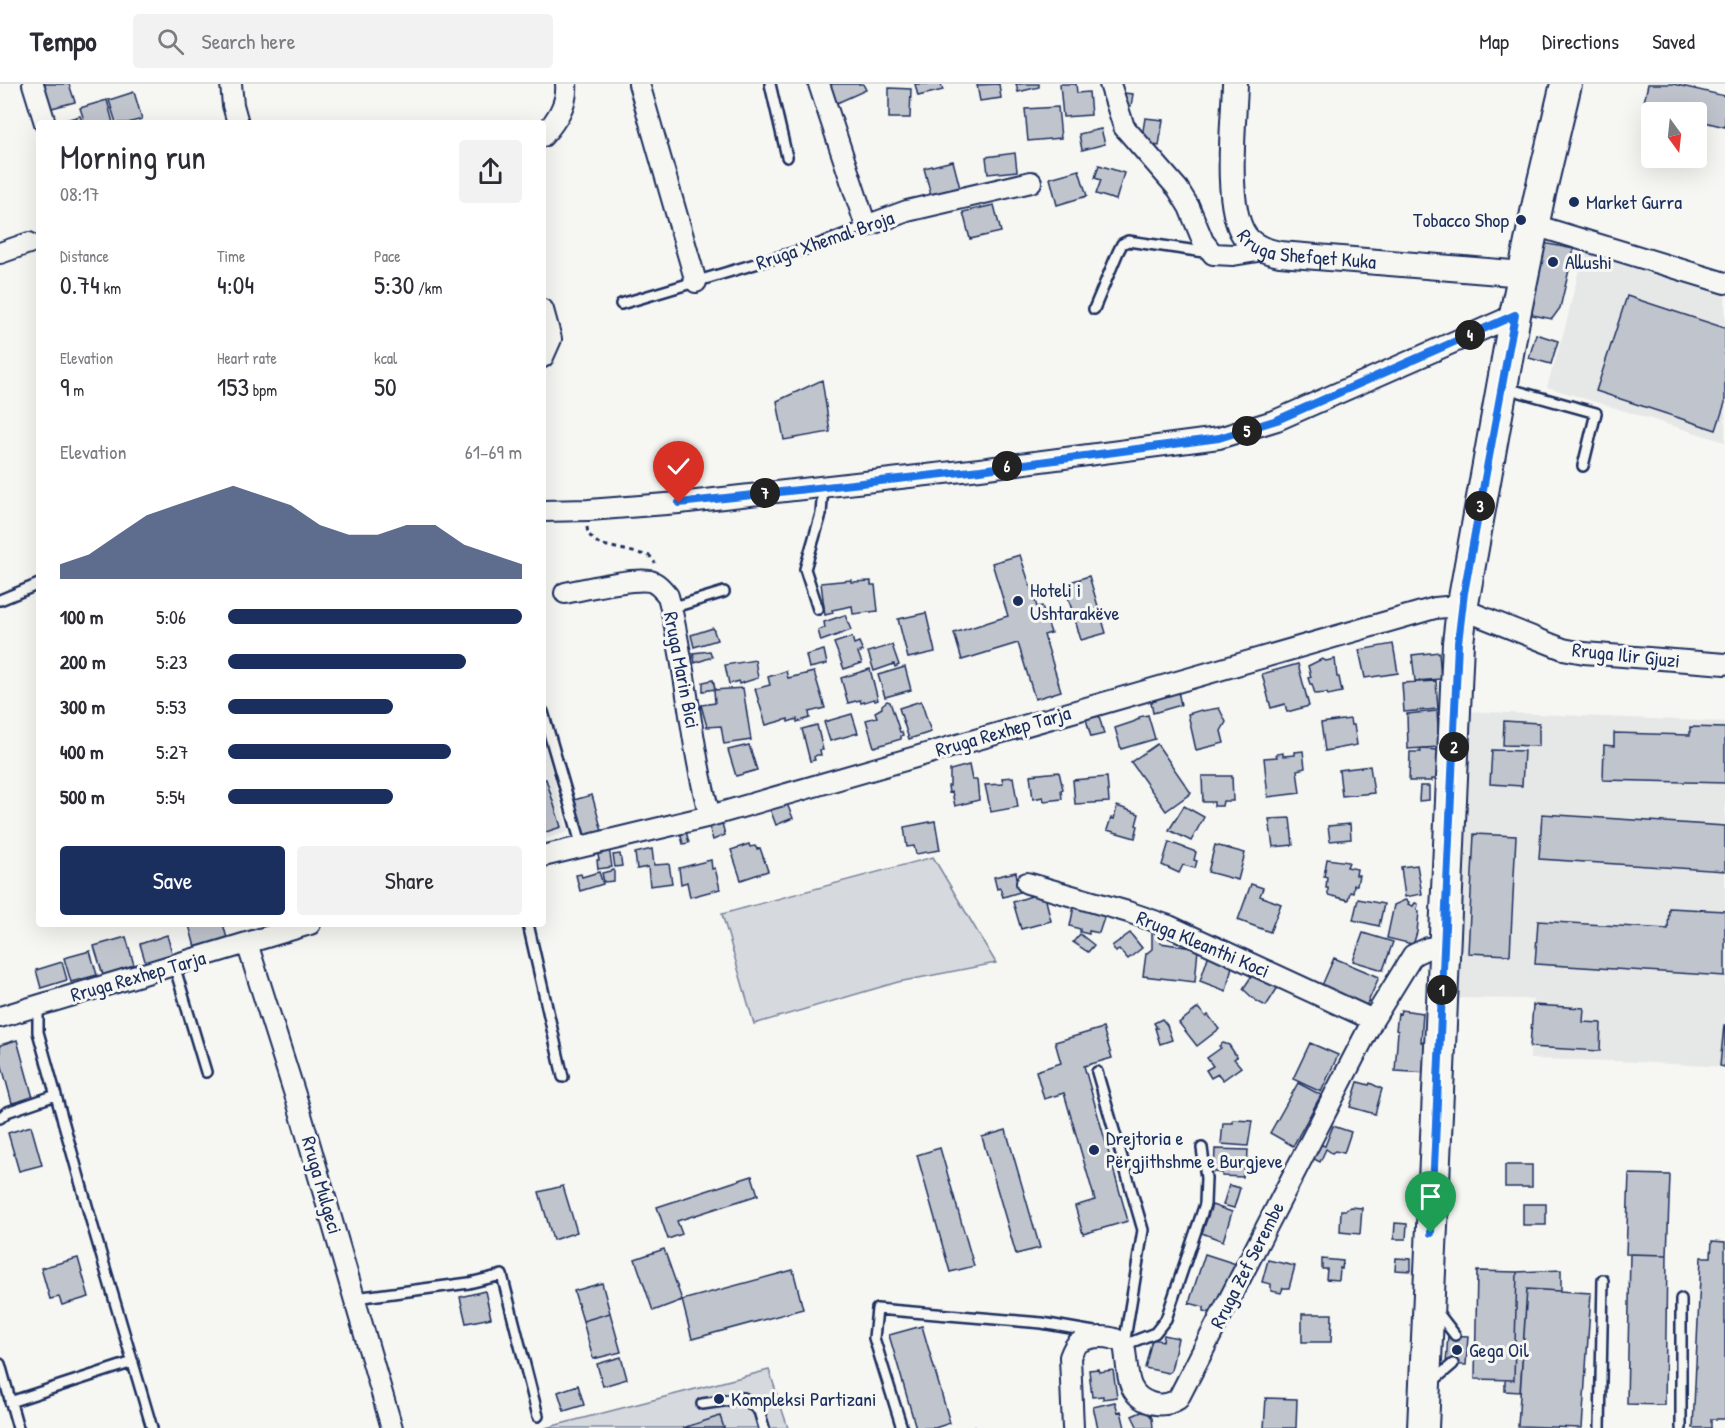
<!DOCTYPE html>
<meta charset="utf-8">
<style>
:root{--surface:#fff;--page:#f2f2f3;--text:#2b2b33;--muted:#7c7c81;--line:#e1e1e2;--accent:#1b2f5e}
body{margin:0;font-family:"Patrick Hand",sans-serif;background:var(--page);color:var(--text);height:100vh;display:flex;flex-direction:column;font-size:22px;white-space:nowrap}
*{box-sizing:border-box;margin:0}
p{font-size:20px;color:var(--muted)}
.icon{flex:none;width:33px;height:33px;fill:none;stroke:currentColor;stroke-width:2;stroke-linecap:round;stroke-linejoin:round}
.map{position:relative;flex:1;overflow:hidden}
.details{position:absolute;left:36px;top:36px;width:510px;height:807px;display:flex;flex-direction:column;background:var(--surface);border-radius:6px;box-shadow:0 6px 24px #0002}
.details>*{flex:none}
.needle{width:39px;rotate:165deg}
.fabs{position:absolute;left:1641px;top:18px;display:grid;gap:12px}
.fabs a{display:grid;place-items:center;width:66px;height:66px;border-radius:6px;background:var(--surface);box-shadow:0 6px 24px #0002;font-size:30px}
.pin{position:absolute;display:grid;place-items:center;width:51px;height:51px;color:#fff;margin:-62px -26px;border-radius:50% 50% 50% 0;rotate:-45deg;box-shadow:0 0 6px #0007}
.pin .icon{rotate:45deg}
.km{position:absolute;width:30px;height:30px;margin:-15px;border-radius:50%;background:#222;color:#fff;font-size:16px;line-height:30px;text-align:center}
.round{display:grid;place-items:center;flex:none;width:63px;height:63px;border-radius:6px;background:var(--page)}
.summary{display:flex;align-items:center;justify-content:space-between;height:102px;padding:0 24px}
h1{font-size:33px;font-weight:600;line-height:45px}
.figures{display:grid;grid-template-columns:repeat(3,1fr);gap:9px;height:102px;padding:6px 24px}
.figures div{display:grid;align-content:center}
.figures b{font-size:26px;font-weight:600}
.figures small{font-size:16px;font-weight:400}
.figures p{font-size:16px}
.chart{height:168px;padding:12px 24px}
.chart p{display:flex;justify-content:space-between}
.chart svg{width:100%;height:108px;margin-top:6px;fill:var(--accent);opacity:.7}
.cta{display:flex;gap:12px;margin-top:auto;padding:12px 24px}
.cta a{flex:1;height:69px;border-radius:6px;background:var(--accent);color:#fff;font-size:24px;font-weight:600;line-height:69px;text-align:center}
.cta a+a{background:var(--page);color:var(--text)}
ul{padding:0 24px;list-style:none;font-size:20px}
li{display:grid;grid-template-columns:96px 72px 1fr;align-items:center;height:45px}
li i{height:15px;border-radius:8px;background:var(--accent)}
header{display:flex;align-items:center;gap:36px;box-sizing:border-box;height:84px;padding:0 30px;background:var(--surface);border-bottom:2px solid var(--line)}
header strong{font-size:28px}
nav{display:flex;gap:33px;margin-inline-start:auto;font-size:21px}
.search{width:420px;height:54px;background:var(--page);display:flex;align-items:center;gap:15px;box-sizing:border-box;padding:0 21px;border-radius:6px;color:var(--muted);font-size:22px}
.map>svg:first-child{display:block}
.built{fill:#e6e7e7}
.green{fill:#d6d9dd;stroke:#78849e;stroke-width:1.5}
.building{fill:#c0c4cd;stroke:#1b2f5e;stroke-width:1.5}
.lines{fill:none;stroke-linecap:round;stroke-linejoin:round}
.service-casing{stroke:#1b2f5e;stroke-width:14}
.minor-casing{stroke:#1b2f5e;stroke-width:24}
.tertiary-casing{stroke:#1b2f5e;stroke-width:28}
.primary-casing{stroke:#1b2f5e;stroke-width:34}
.path{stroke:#1b2f5e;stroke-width:3;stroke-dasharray:4.5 4.5;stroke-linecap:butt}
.service{stroke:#f6f6f2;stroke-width:9}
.minor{stroke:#f6f6f2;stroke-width:20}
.tertiary{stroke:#f6f6f2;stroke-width:24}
.primary{stroke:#f6f6f2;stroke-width:30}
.route-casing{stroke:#fff;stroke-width:12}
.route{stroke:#1a73e8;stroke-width:8}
.poi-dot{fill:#1b2f5e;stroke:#f6f6f2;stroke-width:2}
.labels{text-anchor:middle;stroke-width:6;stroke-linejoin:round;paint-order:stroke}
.poi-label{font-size:20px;fill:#1b2f5e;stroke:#f6f6f2;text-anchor:start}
.street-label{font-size:20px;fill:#1b2f5e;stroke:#f6f6f2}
</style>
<header>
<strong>Tempo</strong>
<div class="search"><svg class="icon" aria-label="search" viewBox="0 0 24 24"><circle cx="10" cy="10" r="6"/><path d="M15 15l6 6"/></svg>Search here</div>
<nav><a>Map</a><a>Directions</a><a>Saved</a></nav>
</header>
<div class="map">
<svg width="1725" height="1344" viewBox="0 0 1725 1344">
<rect width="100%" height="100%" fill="#f6f6f2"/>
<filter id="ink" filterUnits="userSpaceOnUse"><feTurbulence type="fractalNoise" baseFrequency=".0167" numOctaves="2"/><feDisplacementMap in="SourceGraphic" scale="12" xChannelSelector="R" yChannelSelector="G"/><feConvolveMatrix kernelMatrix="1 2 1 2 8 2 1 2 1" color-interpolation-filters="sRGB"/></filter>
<g filter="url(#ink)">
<path class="built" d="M1584,165L1725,209V358L1547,303L1565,244Z
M1463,627L1725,638V983L1618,977L1530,975L1533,915L1452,914Z
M543,655L568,748L543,755Z"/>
<path class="green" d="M933,773L996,879L898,898L754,940L722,830Z
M769,1286L788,1344H545Z"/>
<path class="building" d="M36,0H69L75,18L44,26Z
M828,0H863L866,6L837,19Z
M915,0H941L943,6L918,12Z
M999,0L1001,14L980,17L977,1Z
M1016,0H1039V3L1018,8Z
M1060,0H1076L1077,9L1089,8L1091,31L1063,33Z
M1648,0H1673L1725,12V43L1696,36V28H1665L1643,23Z
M889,4L911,5L910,34H889Z
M134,8L142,35L128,39H116L109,16Z
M1123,9L1133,10L1131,22H1121Z
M107,16L113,39H85L80,24Z
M1058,23L1061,54L1028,57L1025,25Z
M80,32L83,39H55Z
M1145,34L1163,36L1159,62L1141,59Z
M1101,45L1105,60L1082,66L1079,50Z
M1015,69L1017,87L988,90L986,73Z
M953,77L960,104L931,111L924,84Z
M1099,81L1124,89L1116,116L1096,110L1101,96L1095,94Z
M1079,86L1087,112L1057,121L1050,94Z
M994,121L1001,148L970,155L963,128Z
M1543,159L1574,165L1560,224L1552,235L1533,231L1529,219Z
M1627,212L1725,244V319L1716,346L1596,307Z
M1536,250L1558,257L1551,280L1529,274Z
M822,296L830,348L784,356L777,317Z
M1020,471L1037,523L1042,522L1051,549L1044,551L1061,607L1035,615L1018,559L962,576L954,549L1008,532L992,479Z
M1089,492L1106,549L1081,556L1064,500Z
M851,496V498L871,497V501H875L878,527L853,530L852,522L832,526L833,529L825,531L821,499Z
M926,529L935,568L908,574L898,535Z
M845,531L851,546L821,557L818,546L825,544L824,538Z
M713,544L717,556L694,563L691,551Z
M852,553L854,560L859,558L863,567L858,569L862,579L844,585L834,559Z
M1393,560L1398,589L1365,594L1359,566Z
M892,561L899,581L895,583L894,580L874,587L868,568Z
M824,566L827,580L809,584L806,571Z
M710,567L712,573L695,579L693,569Z
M1439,568L1441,595L1415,597L1412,571Z
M1322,575L1326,577L1335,575L1337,593H1339L1342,608L1328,611L1327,609L1315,610L1312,600H1310L1308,594L1311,593L1308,582Z
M755,576L758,594L739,600V597L729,600L725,581Z
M1298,580L1309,622L1287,628L1285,620L1271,624L1262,590Z
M905,583L911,606L885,613L878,591Z
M870,585L878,616L875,617L874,615L861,619L860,616L848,619L841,594Z
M786,587L788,594L814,588L825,624L809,628L810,634L797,638V635L788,638V635L766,641L755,605L770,601L768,593Z
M713,596L715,605L703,607V598Z
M1436,597L1438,625L1404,628L1402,599Z
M743,604L751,656L724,660L721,642L707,643L701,621L715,619L714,606Z
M1178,607L1181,621L1153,629L1151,618L1156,617L1155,613Z
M887,617L890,618L900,648H902L903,651L901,652V655L874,663L866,636L877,633L875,628L882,624V621Z
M921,617L931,648L909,655L899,624Z
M1219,624L1226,638L1221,647L1224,659L1196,666L1188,630L1201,626L1202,627Z
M1437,627L1439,663L1408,665L1407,630Z
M852,630L858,649L830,657L824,638Z
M1148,631L1155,655L1121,665L1115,644L1133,638L1139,635V633Z
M1099,632L1104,650L1091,653L1086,635Z
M1350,635L1351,641H1354L1357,661L1325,667L1321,639Z
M1504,637L1539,639V662L1503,661Z
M817,641L823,666H820L821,671H817L814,673L815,676L810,677L802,645Z
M1690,643L1725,644V699L1603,696L1604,661L1614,662V649L1690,651Z
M1157,660L1191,709L1166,727L1131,678Z
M749,661L757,686L736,692L728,666Z
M1420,665L1439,666V695H1432V697H1409L1410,668H1421Z
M1492,666L1524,667L1522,702L1490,700Z
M1303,667L1305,684L1297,686L1300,709L1268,713L1264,674L1277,673L1276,670L1283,669V672L1295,671V668Z
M969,681L972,696H977L979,716L955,722L952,708L949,709L948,702H950V686Z
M1370,682L1374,709L1342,712L1339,686Z
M1059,688L1063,705L1061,706L1062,715L1044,717L1043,713L1033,715L1030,691Z
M1202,692H1232L1233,717H1223L1222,722H1214V718H1203Z
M1013,693L1018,723L991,728L985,701L1003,700L1002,694Z
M1107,693L1109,718L1075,720L1073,696Z
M546,695L561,743L543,749V696Z
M1420,702H1429V716L1419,717Z
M592,711L602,747L584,752L574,716Z
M787,720L793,734L776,741L770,725Z
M1117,722L1139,730L1136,741L1138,742L1135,754L1107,746L1111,734L1114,735Z
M1184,722L1204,733L1191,757L1169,746Z
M1542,730L1725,742V787L1539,775Z
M1290,734L1293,761L1273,763L1269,735Z
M935,737L940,766L916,770L914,762L907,763L904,743Z
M722,739L725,751L713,756L709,742Z
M1350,740L1351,755L1330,757L1328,742Z
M686,747L689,759L683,760L680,748Z
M1474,750L1516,752L1510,871L1468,869Z
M1169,758L1196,768L1194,776L1197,777L1195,784L1183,781L1179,789L1162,781Z
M749,760L750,763L755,762L757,765L760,764L768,787L741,796L731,766Z
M1215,761L1245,769L1238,796L1208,788Z
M609,764L612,783L598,785L597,776H599L597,765Z
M652,765L654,781L669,780L672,799L650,802L648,783L637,785L635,769Z
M620,770L622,782L615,783L613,771Z
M1327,775L1349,778L1347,783L1357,785L1356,791H1359L1357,801H1354L1353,809L1350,808L1348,816L1328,811V804H1326L1327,793L1324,792Z
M711,776L712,785L715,784L720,805L690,813L687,798L681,800L679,784Z
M1417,781L1422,810L1405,813L1401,783Z
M614,786V797L604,798L602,789Z
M599,788L603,800L580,807L576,791L581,790L582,793Z
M1016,788L1018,800L1027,806L1003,813L1000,804L997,805L994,793Z
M1251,800L1263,804L1260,812L1281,820L1270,848L1238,836Z
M1044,808L1051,837L1021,845L1013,818Z
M1358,815L1384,820L1379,842L1353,836Z
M1405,816L1409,818L1408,820L1413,822L1415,819L1418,820L1417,826L1419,828L1417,848L1414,858L1412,860L1387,854L1394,821Z
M1075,817L1107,825L1099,849L1089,847V850L1080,848V845L1070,842Z
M1669,824L1725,827V892L1535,880L1538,837L1668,845Z
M223,840L228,858L219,861L218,857L195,863L189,841Z
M1152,840L1163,842L1161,859L1198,865L1195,898L1143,892L1146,870L1152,865Z
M1130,849L1142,864L1128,875L1119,865L1116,868L1112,862Z
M1363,849L1393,858L1383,886L1353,877Z
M1080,850L1094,861L1088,868L1073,858Z
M167,851L173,872L146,880L140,860Z
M126,853L134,881L103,891L94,862Z
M90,867L97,891L71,898L64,874Z
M1209,870L1233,878L1226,907L1200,897Z
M1334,874L1379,893L1365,925L1320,906Z
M62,878L67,896L41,904L36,886Z
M1255,887L1280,900L1266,922L1256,917L1243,905Z
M1533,921L1584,924L1583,938L1601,939L1600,967L1530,963Z
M1198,924L1206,933L1208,931L1219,945L1197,962L1179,939Z
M1401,926L1423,929L1421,958L1432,959L1429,989L1395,987L1398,947L1396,946L1398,929L1400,930Z
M1162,935L1167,941L1172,956L1160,960L1155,944H1157L1154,939Z
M1724,941H1725V983L1720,982Z
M1103,944L1112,974L1084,982L1128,1137L1083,1150L1075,1122L1095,1116L1064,1009L1044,1015L1036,987L1061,979L1055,958Z
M17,956L33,1014L12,1019L0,975V961Z
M1223,959L1229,961L1237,973L1234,975L1241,983L1223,996L1218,990L1211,994L1206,986L1213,982L1207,974L1221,964L1219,962Z
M1310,959L1338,971L1321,1008L1293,995Z
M1358,998L1369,1001L1370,999L1382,1005L1375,1030L1350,1023Z
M1298,999L1321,1011L1293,1062L1270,1049Z
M1233,1036L1252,1037L1248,1062L1221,1060L1223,1039H1233Z
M31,1042L42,1081L19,1087L8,1049Z
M1333,1042L1351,1048L1344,1069L1335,1067L1332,1069L1326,1065L1320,1078L1312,1074L1319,1060L1325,1062Z
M1006,1046L1040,1164L1016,1170L982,1053Z
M940,1064L974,1182L950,1188L917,1071Z
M1215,1065L1248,1066L1247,1083H1244L1243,1093L1222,1092V1089L1214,1088Z
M1505,1081H1532V1103H1505Z
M1629,1090L1670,1091L1667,1171L1626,1170Z
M752,1092L758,1111L677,1137L682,1150L668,1155L657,1123Z
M1229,1101L1240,1104L1234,1124L1223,1121Z
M563,1102L577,1148L553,1156L539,1108Z
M1523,1120H1546V1141H1523Z
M1212,1121L1232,1128L1223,1157L1202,1149Z
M1350,1123L1362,1124L1360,1150L1340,1148L1341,1126H1346Z
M1395,1139L1407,1140L1406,1155H1394Z
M1712,1157L1725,1158V1335H1711V1344H1693L1701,1173H1711Z
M664,1165L682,1216L653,1227L635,1175Z
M1205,1170L1236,1180L1216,1230L1204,1227V1223L1189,1219Z
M1630,1170L1667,1171L1665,1321L1627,1320Z
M78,1174L89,1213L62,1221L59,1213L50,1215L41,1184Z
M1396,1174L1411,1175V1187L1395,1186Z
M1322,1175L1343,1177L1342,1185L1340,1184L1339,1196L1326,1195L1327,1185H1322Z
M1268,1176L1295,1182L1289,1204H1283L1281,1209L1271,1207V1200L1262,1198Z
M793,1186L803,1225L692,1255L682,1216Z
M1561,1186V1207L1527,1205L1520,1308L1505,1307V1296H1514L1517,1188Z
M1477,1187L1517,1188L1514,1296L1475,1295Z
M602,1199L610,1229L583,1237L574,1207Z
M1527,1205L1591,1209L1582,1344L1518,1342Z
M485,1207L491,1234L466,1239L460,1213Z
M610,1229L621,1268L593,1275L583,1237Z
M1302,1230H1332L1331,1258H1302Z
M922,1242L950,1339L935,1344H916L889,1251Z
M1164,1251L1178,1254L1171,1287L1168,1289L1145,1284L1152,1255L1163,1257Z
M1448,1251L1468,1252L1466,1281L1446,1280Z
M621,1273L627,1295L603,1302L597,1280Z
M1098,1285L1099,1288L1113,1286L1117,1313L1103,1315V1312L1092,1313L1089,1286Z
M578,1301L584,1321L564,1327L558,1308Z
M1266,1314L1297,1315L1296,1344H1264Z
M1115,1318L1118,1328L1121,1327L1125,1344H1098L1093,1323Z
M1146,1326L1152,1334L1153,1344H1138L1132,1332Z
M720,1332L724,1344H683Z"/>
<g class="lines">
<g class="service-casing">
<path id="service" d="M770,0L787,73
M621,220L812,163L866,142
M1094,225L1118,168L1122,160L1128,157L1211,169
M1506,304L1596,329L1583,382
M0,516L39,500
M671,524L724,508
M818,525L805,485L821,430L823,403
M543,628L582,763
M528,840L563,993
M174,881L206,988
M38,921V948L93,1143L152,1344
M1097,988L1143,1146L1124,1261
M0,1034L7,1028L56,1011
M355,1214L469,1199L502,1191L538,1332
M1435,1225L1455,1251
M1124,1261L1155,1249L1166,1235L1205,1120L1206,1094L1202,1064
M0,1280L18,1344
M1432,1298L1453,1280
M10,1318L133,1278
M702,1320L744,1314L759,1327L764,1344
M902,1344L874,1254L877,1225L1042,1239L1094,1248
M1600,1344L1603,1196
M1681,1344V1215"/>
</g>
<g class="minor-casing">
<path id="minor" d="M33,0L45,39
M231,0L233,21L238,39
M639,0L696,198
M819,0L866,142L907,127L1031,98
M1110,0L1124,43L1178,105L1189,123L1203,157L1213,170L1233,171L1264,166
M543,52C556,37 568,20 566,0
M1534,141L1725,199
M0,169L29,159
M543,226L551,255L543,273
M543,427L589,426L679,419L980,385L1219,354L1277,336L1515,231
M565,509C586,505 630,494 650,497C658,499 663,506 668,512C687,584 690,660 710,732
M543,772L710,732L1435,524L1446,523L1462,525L1563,565L1584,569L1725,580
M1027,799L1128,828L1169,842L1373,936
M247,859L297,1017L392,1344
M0,933L310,840
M1073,1344L1070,1273C1072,1268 1073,1264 1077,1260C1089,1251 1114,1250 1124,1261C1129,1284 1123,1310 1151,1319C1161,1322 1169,1321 1178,1315L1373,936L1413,871L1428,864L1444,861"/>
</g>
<g class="tertiary-casing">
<g id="tertiary">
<path id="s1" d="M1235,0C1234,37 1224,120 1244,151C1252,163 1266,167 1280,170L1524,190"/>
</g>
</g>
<g class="primary-casing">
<path id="primary" d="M1423,1344L1458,559L1462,525L1515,231L1539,114L1566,0"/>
</g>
<path class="path" d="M587,443L588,450L599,460L650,472L655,479
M973,1344H976"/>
<use href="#service" class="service"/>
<use href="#minor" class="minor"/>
<use href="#tertiary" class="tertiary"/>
<use href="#primary" class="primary"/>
</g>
</g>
<g class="lines" filter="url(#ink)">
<g class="route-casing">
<path id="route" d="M679,419L980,386L1219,354L1277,336L1515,231L1464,509L1458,559L1431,1149"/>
</g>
<use href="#route" class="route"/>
</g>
<g class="poi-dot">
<circle cx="1574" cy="118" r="6"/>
<circle cx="1521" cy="136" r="6"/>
<circle cx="1553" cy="178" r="6"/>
<circle cx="1018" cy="517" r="6"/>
<circle cx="1094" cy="1066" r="6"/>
<circle cx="1457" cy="1266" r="6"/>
<circle cx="719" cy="1315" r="6"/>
</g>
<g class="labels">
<g class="poi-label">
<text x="1586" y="125">Market Gurra</text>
<text x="1509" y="143" text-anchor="end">Tobacco Shop</text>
<text x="1565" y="185">Allushi</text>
<text x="1030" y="513">Hoteli i<tspan x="1030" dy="23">Ushtarakëve</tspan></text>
<text x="1106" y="1061">Drejtoria e<tspan x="1106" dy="23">Përgjithshme e Burgjeve</tspan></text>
<text x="1469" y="1273">Gega Oil</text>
<text x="731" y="1322">Kompleksi Partizani</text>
</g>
<g class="street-label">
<text transform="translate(825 156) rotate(-19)" y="7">Rruga Xhemal Broja</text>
<text dy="7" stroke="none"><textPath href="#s1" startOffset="220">Rruga Shefqet Kuka</textPath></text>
<text transform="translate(1626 571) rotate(6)" y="7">Rruga Ilir Gjuzi</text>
<text transform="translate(682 586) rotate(79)" y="7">Rruga Marin Bici</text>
<text transform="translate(1003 647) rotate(-16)" y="7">Rruga Rexhep Tarja</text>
<text transform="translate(1203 860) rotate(23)" y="7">Rruga Kleanthi Koci</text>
<text transform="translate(138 892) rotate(-16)" y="7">Rruga Rexhep Tarja</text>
<text transform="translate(322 1101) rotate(74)" y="7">Rruga Mulgeci</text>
<text transform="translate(1247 1181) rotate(-63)" y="7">Rruga Zef Serembe</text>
</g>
</g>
</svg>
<div class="fabs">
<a><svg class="needle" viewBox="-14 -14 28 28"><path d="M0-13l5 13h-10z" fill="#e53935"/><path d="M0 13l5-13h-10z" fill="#7c7c81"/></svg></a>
</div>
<div class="pin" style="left:1431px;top:1149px;background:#1e9e55"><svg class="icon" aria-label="arrive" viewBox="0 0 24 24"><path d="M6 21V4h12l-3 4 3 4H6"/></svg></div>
<div class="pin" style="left:679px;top:419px;background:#d93025"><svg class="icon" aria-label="check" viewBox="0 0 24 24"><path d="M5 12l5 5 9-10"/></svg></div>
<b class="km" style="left:1442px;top:906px">1</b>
<b class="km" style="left:1454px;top:663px">2</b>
<b class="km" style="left:1480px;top:422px">3</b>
<b class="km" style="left:1470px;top:251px">4</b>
<b class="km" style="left:1247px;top:347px">5</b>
<b class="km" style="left:1007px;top:382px">6</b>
<b class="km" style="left:765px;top:409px">7</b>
<section class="details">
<div class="summary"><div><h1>Morning run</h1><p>08:17</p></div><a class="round"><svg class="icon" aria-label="share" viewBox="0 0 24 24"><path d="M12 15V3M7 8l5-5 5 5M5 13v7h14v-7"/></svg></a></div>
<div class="figures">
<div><p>Distance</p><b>0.74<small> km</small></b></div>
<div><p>Time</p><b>4:04</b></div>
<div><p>Pace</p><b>5:30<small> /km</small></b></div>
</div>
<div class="figures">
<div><p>Elevation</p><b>9<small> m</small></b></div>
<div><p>Heart rate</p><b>153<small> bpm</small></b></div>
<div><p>kcal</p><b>50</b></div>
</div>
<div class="chart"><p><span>Elevation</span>61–69 m</p>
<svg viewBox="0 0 160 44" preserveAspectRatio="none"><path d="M0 44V38L10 34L20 26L30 18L40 14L50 10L60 6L70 10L80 14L90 22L100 26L110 26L120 22L130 22L140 30L150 34L160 38V44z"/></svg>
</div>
<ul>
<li><b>100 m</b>5:06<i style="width:100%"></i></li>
<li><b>200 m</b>5:23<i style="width:81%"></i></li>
<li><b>300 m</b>5:53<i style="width:56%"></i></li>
<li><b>400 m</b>5:27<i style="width:76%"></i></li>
<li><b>500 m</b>5:54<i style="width:56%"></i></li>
</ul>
<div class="cta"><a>Save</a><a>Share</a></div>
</section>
</div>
